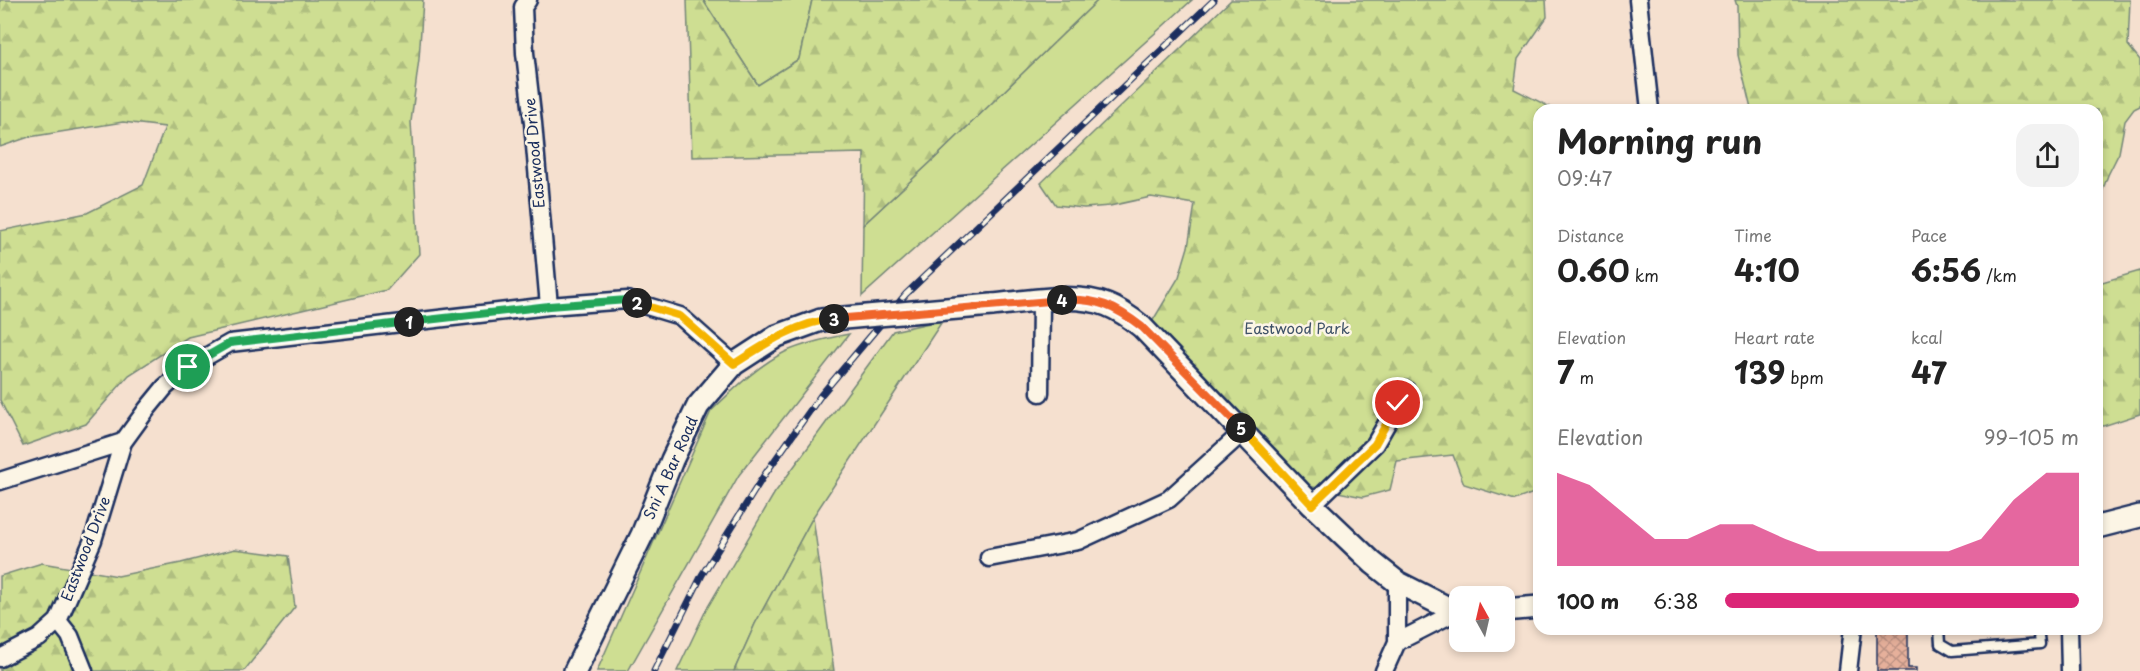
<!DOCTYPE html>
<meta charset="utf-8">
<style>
:root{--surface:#fff;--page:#f2f2f2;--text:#222;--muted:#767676;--accent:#db2777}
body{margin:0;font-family:"Playpen Sans",sans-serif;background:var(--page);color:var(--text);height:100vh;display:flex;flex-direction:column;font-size:22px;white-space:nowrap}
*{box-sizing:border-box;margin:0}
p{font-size:20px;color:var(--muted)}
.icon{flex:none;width:33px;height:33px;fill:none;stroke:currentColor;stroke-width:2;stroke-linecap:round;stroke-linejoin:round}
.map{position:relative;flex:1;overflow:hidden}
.side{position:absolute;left:1533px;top:104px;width:570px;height:531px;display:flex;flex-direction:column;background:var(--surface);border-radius:18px;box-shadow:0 3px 9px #0003}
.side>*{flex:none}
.needle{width:39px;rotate:352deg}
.buttons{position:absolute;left:1449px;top:586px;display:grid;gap:12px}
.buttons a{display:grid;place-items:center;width:66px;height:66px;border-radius:12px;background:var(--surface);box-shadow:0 3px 9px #0003;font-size:30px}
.pin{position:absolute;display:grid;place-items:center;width:51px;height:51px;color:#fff;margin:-26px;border:3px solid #fff;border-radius:50%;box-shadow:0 2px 6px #0007}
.km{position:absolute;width:30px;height:30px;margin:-15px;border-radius:50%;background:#222;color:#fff;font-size:16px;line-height:30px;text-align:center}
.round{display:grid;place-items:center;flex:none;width:63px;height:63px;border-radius:18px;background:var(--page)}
.head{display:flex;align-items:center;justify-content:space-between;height:102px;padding:0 24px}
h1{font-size:33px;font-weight:700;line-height:45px}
.figures{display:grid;grid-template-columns:repeat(3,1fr);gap:9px;height:102px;padding:6px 24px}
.figures div{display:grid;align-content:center}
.figures b{font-size:30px;font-weight:700}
.figures small{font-size:16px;font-weight:400}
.figures p{font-size:16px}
.chart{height:168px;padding:12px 24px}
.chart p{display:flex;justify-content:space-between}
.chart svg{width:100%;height:108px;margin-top:6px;fill:var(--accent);opacity:.7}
ul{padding:0 24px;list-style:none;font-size:20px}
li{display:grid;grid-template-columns:96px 72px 1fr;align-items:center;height:45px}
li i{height:15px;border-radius:8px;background:var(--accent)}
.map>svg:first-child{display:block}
.green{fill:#cede92;stroke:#748678;stroke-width:1.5}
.forest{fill:url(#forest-firs);stroke:#748678;stroke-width:1.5}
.building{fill:url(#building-cross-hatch);stroke:#1b2f5e;stroke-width:1.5}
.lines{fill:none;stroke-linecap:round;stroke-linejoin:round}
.service-casing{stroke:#1b2f5e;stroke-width:13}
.minor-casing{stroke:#1b2f5e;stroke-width:21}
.tertiary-casing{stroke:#1b2f5e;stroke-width:26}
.service{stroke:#fcf5e5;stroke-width:8}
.minor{stroke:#fcf5e5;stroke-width:16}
.tertiary{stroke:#fcf5e5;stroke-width:21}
.rail-casing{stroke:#1b2f5e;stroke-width:7}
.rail{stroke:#fcf5e5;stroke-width:4.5;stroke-dasharray:14;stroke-linecap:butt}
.tertiary-bridge-casing{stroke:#1b2f5e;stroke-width:26;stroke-linecap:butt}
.tertiary-bridge{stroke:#fcf5e5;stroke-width:21}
.split-1-casing{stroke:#fff;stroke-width:12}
.split-2-casing{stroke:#fff;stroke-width:12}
.split-3-casing{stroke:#fff;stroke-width:12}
.split-4-casing{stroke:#fff;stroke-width:12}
.split-5-casing{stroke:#fff;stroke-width:12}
.split-6-casing{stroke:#fff;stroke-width:12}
.split-1{stroke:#22a559;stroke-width:8}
.split-2{stroke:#22a559;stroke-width:8}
.split-3{stroke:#f5b400;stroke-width:8}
.split-4{stroke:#f0652b;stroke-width:8}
.split-5{stroke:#f0652b;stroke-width:8}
.split-6{stroke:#f5b400;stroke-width:8}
.labels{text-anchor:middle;stroke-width:5;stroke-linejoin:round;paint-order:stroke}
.street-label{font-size:15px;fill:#1b2f5e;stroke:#fcf5e5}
.park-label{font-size:15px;fill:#3f5268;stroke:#fcf5e5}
</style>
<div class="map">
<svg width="2140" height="671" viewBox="0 0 2140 671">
<defs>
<pattern id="forest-firs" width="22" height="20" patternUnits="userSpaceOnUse" patternTransform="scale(1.5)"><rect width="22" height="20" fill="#cede92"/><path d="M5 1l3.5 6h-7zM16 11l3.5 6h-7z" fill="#b0bf80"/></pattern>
<pattern id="building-cross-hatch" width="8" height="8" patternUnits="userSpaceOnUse" patternTransform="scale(1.5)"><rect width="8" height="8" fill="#e6b09b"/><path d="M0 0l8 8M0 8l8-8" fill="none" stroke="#ba9082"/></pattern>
</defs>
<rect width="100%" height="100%" fill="#f5e0cf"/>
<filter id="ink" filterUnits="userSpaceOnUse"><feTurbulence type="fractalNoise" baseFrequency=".0167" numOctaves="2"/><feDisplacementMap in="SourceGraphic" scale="12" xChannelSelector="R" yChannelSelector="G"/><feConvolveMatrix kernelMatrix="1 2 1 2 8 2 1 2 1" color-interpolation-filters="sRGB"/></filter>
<g filter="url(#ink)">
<path class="green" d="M703,0H812L799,59L758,85Z
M1098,0H1192L862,296L863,225L934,159Z
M943,320L813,517L755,624L734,671H677L706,610L774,494L893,331Z
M849,334L739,475L628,671H597L711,411C733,390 757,366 785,352C805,343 828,338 849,334Z"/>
<path class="forest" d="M0,0H423L419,59L411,122L419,254L387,290L188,337L129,375L86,424L23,446L0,400V231L87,213L143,185L165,127L123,122L29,137L0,147Z
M687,0H703L758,85L799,59L812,0H1098L934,159L863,225L864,153L692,157Z
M1231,0H1546L1547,17L1518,59L1514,89L1554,109L1539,110V491L1515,500L1464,484L1453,455L1397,461L1390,490L1363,497L1308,486L1152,322L1179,277L1188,247L1195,204L1151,197L1110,206L1084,208L1056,205L1041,183Z
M1735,0H2130L2128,45L2140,60V106L2134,109L2125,121L2119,153L2108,175L2097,206V110L1751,109L1738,55L1737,6Z
M2140,271V414L2097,428V281L2099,283Z
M813,517L834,671H734L755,624Z
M235,549L288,556L295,607L244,671H0V576L42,563L118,576L181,563Z"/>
<path class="building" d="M1877,628H1908V668H1916V671H1877Z"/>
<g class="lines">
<g class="service-casing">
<path id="service" d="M1939,628L1940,644L1952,651L2040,644L2038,628"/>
</g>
<g class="minor-casing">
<path id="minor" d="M528,0L523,7L525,53L533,123L549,306
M1638,0L1650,110
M1040,393L1041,300
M0,481L123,442
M1312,505L1375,444L1406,390
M989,558L1078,541L1169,499L1244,431
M1397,582V642
M58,621L70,636L84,671
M2069,628L2070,671
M0,658L39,638L58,621L93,540L123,442L147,409L165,387L188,367L230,343L549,306L627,300L680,316L734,364
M1384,671L1397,642L1456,612
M1848,671L1853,628"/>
</g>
<g class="tertiary-casing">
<path id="tertiary" d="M992,305C1026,302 1075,292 1107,305C1120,310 1131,318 1142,327L1312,505L1373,563L1397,582L1456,612H1460
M2097,527L2140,516
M1504,610L1539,607
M575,671L642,535L672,460L698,406L734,364L777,336L821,320"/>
</g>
<use href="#service" class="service"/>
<use href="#minor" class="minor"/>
<use href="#tertiary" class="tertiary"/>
<g class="rail-casing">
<path id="rail" d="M654,671L702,575L763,477L821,395L906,294L1214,0"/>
</g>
<use href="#rail" class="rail"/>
<g class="tertiary-bridge-casing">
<path id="tertiary-bridge" d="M821,320L992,305"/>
</g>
<use href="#tertiary-bridge" class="tertiary-bridge"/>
</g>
</g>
<g class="lines" filter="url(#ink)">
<g class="split-1-casing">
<path id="split-1" d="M188,367L230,343L409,322"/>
</g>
<g class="split-2-casing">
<path id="split-2" d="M409,322L549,306L627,300L637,303"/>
</g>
<g class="split-3-casing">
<path id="split-3" d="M637,303L680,316L734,364C765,344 797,322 834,319"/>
</g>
<g class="split-4-casing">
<path id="split-4" d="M834,319L1062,300"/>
</g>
<g class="split-5-casing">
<path id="split-5" d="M1062,300C1097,298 1115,306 1142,327L1241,428"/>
</g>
<g class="split-6-casing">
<path id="split-6" d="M1241,428L1312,505L1375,444L1398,403"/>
</g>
<use href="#split-1" class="split-1"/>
<use href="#split-2" class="split-2"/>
<use href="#split-3" class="split-3"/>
<use href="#split-4" class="split-4"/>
<use href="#split-5" class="split-5"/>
<use href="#split-6" class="split-6"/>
</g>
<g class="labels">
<g class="street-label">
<text transform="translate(535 153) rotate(-95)" y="5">Eastwood Drive</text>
<text transform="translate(671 468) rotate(-66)" y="5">Sni A Bar Road</text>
<text transform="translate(86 549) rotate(-69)" y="5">Eastwood Drive</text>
</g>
<g class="park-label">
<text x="1297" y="334">Eastwood Park</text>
</g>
</g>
</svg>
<div class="buttons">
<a><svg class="needle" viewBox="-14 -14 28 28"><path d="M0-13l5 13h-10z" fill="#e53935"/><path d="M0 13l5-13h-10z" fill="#767676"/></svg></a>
</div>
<div class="pin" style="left:188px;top:367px;background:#1e9e55"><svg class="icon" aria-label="arrive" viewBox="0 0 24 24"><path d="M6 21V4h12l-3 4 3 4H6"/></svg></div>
<div class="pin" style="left:1398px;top:403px;background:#d93025"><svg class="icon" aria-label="check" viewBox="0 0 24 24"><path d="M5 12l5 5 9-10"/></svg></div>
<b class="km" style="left:409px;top:322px">1</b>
<b class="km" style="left:637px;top:303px">2</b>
<b class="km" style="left:834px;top:319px">3</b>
<b class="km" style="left:1062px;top:300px">4</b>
<b class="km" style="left:1241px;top:428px">5</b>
<section class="side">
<div class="head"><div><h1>Morning run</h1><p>09:47</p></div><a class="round"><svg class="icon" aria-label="share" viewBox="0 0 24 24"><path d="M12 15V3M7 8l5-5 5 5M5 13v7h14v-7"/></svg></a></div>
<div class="figures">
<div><p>Distance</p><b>0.60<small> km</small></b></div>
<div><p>Time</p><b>4:10</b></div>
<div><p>Pace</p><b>6:56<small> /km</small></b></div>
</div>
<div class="figures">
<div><p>Elevation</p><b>7<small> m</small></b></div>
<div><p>Heart rate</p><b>139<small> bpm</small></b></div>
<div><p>kcal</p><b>47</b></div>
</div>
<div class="chart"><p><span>Elevation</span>99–105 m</p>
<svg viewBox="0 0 160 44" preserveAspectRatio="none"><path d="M0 44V6L10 11L20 22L30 33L40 33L50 27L60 27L70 33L80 38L90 38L100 38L110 38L120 38L130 33L140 17L150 6L160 6V44z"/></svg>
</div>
<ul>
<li><b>100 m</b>6:38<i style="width:100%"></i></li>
</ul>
</section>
</div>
